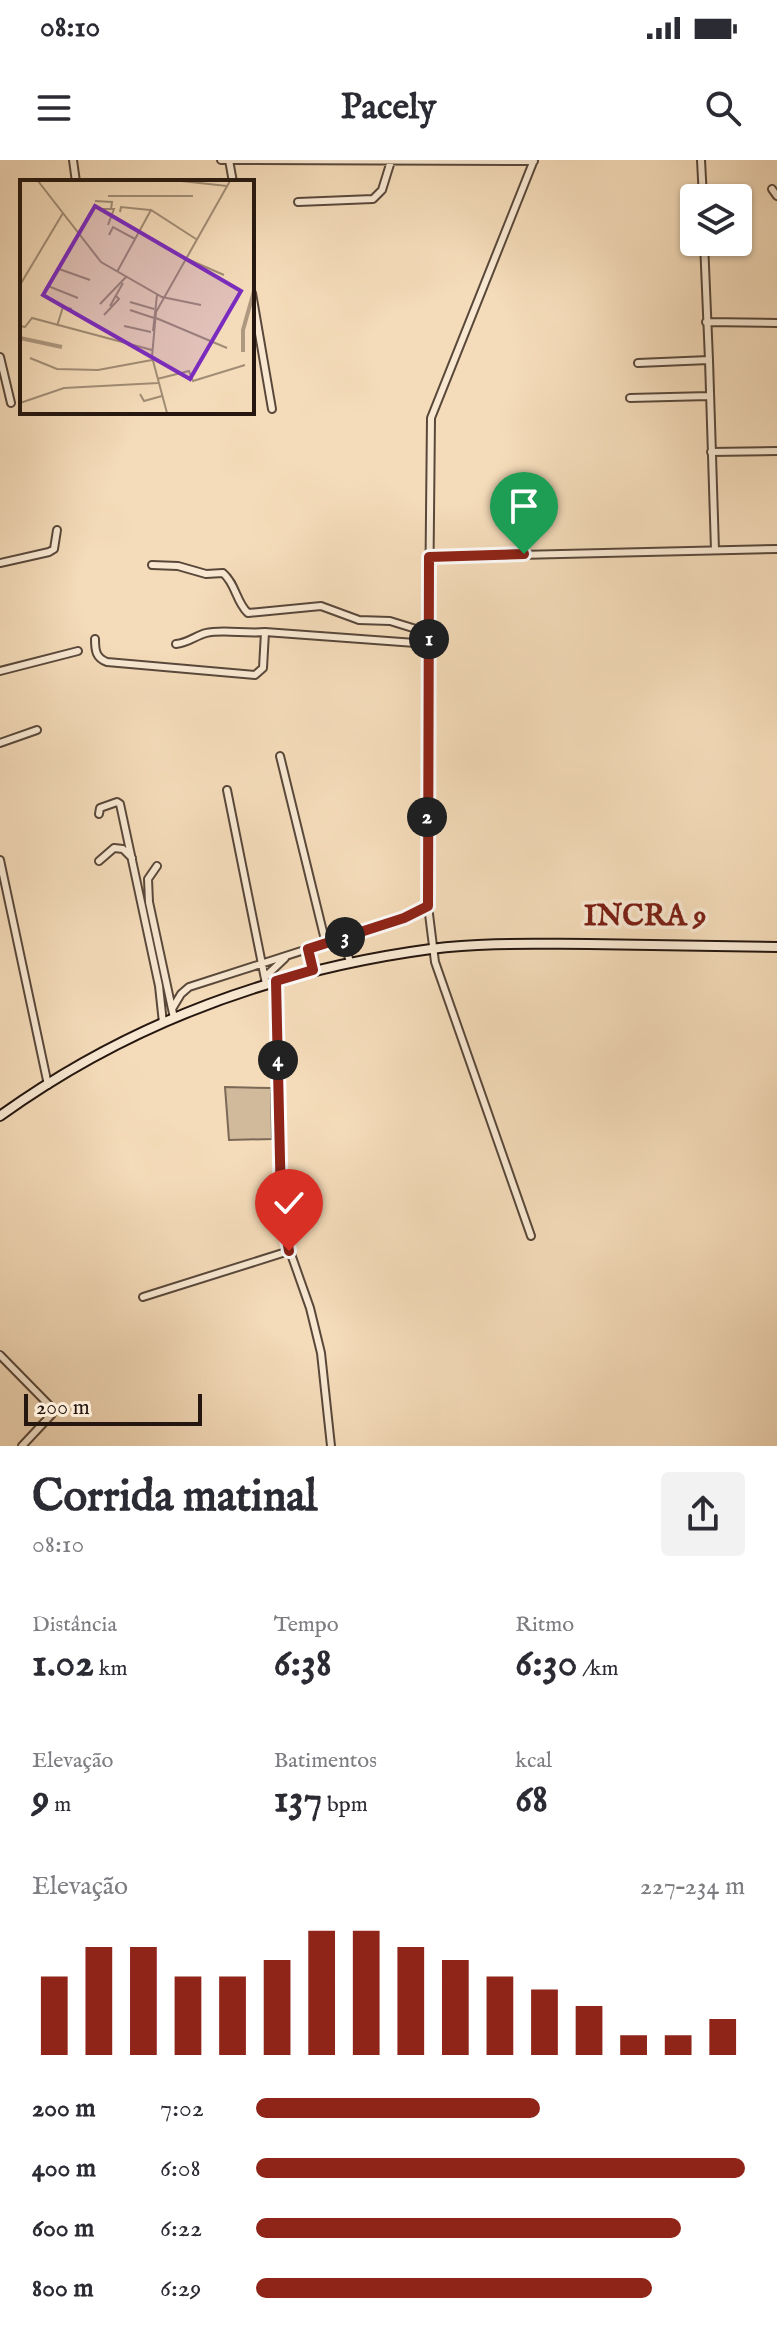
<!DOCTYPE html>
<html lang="pt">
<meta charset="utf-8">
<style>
:root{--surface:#fff;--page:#f2f2f3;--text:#2b2b33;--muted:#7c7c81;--accent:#8f2418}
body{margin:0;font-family:"IM FELL English",serif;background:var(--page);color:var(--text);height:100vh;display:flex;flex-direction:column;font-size:30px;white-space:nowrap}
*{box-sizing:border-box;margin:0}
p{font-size:26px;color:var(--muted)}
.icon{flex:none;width:44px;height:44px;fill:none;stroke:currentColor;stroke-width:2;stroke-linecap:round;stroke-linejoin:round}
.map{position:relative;height:1286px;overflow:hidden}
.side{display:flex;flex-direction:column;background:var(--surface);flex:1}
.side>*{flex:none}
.tools{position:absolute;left:680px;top:24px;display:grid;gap:16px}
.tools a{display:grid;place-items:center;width:72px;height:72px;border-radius:8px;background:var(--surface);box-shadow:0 2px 6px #0004;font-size:40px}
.scale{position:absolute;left:24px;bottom:20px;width:178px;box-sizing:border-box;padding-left:8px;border:4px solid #251710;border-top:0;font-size:22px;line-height:28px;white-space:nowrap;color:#251710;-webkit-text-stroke:6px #f8e8d2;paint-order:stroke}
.pin{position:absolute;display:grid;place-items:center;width:68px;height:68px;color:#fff;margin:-82px -34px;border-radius:50% 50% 50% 0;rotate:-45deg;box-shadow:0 0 8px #0007}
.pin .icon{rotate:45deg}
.km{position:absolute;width:40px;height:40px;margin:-20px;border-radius:50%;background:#222;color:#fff;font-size:22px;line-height:40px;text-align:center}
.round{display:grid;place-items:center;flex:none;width:84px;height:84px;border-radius:8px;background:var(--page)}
.overview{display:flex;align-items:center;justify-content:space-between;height:136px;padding:0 32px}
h1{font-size:44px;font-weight:800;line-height:60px}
.figures{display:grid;grid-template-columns:repeat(3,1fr);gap:12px;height:136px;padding:8px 32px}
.figures div{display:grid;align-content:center}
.figures b{font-size:40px;font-weight:800}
.figures small{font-size:22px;font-weight:400}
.figures p{font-size:22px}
.chart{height:224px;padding:16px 32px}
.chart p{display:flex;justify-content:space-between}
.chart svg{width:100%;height:144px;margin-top:8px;stroke:var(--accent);stroke-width:6}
ul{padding:0 32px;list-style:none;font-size:26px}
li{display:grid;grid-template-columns:128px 96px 1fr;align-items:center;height:60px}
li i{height:20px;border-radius:10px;background:var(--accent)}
.status{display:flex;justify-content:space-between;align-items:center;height:56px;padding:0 40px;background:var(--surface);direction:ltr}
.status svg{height:22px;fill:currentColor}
header{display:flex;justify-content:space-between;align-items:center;height:104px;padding:0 32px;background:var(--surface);font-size:36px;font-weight:800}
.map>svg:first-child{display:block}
.green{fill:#d1ba9c;stroke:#7b6856;stroke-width:2}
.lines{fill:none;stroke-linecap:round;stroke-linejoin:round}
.street-casing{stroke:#59483a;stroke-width:10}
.secondary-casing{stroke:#251710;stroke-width:12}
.street{stroke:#f8e8d2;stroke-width:6}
.secondary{stroke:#f8e8d2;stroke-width:8}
.route-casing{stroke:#fff;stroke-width:16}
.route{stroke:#8f2418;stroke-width:10}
.labels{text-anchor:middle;stroke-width:7;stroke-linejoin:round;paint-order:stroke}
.neighbourhood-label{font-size:30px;font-weight:bold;fill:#7a1f14;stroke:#f8e8d2}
.inset-river{fill:none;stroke:#ae9880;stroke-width:4}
.inset-road{fill:none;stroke:#a18d75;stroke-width:2}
.view{fill:#7b2cbf;fill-opacity:0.15;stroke:#7b2cbf;stroke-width:4}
.inset-edge{fill:none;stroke:#251710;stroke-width:4}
</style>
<div class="status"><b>08:10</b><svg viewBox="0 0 49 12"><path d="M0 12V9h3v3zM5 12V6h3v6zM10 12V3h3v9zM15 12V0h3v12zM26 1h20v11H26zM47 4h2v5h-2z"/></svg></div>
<header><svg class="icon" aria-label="menu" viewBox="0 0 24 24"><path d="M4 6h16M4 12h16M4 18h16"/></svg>Pacely<svg class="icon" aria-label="search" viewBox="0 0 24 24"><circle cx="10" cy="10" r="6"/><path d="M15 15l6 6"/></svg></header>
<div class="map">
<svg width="777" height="1286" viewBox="0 0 777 1286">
<rect width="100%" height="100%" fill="#f4dbb9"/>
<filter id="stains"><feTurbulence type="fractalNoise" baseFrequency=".0025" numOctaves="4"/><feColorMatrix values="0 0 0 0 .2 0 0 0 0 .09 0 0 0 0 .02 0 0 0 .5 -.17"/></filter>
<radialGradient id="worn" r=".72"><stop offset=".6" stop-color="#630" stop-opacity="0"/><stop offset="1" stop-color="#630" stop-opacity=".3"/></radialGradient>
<path class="green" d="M225,927L271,928L272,979L229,980Z"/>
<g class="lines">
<g class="street-casing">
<path id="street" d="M73,0L76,22
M221,0L534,1
M229,0L233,22
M701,0L703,38
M772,29L777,36
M298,42L373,39L382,30L391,1
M704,82L709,200
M252,133L272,249
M706,162L777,163
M0,197L11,243
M638,203L709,200L715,390
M630,238L709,236
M711,292L777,291
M429,397L777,389
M0,403L49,392L54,389L57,370
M152,405L178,406L206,414L223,413C236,424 236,442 248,453L321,446L359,460L390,461L429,473
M95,479C95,491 96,498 107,502L255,515L263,508L265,472
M176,484C188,483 195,476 206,473C222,469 246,474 265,472L429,484
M0,511L78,491
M0,583L37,570
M280,596L326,784
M227,630L266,824
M99,654L100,648L117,642L120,644L159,826L163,863
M0,700L48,925
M99,701L114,688L123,689L132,698
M157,706L148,719L149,742L172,849
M343,778L350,802
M308,789L313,810
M265,817L285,798
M276,821L279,994L285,1077L310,1148L321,1193L331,1286
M174,858L172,849L181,834L189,827L404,758L428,746
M531,1076L435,802L428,746L427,646L431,258L534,0
M143,1137L289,1091
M0,1195L51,1247L52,1254L22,1286"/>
</g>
<g class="secondary-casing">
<path id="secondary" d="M0,956C129,863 274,810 431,789C483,782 536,784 589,784C652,785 714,786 777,787"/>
</g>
<use href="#street" class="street"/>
<use href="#secondary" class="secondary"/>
</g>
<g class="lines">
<g class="route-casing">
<path id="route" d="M289,1091L281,1044L276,821L313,810L308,789L404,758L428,746L429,397L524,394"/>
</g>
<use href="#route" class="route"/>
</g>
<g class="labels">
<g class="neighbourhood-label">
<text x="645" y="765">INCRA 9</text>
</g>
</g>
<g transform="translate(20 20)">
<rect width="234" height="234" fill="#f4dbb9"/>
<path class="inset-river" d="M0,158L42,167M223,172V150L234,111"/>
<path class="inset-road" d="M18,1L81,82L142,117L181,125M161,1L207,6M88,16H173M75,21L92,22L91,29M77,29H94L88,45M100,32L101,27L130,30M89,55L93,47L115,59M165,78L204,95M39,89L70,100M97,92L131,30L176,59M0,105L43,33M58,118L28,106L59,54M110,122L134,129M80,124L106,97M90,126L103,103M110,130L134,138M84,135L99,119L95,115M136,138L207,168M0,146L5,147L12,138L132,170M37,146L43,127L52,129M104,146L131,152M133,151L137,115M10,178L37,189L78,190L132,180M137,199L169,191L173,201L225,185M120,214L124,221L142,216M0,223L44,208L138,203M147,233L132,177L136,132L210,1"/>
<path class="view" d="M75,26L221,111L170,199L23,115Z"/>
<rect width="234" height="234" class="inset-edge"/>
</g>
<rect width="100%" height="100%" filter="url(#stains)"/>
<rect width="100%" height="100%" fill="url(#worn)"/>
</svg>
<div class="tools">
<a><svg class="icon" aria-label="layers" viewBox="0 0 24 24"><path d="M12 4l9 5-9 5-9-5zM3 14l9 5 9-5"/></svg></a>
</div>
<div class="scale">200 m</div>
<div class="pin" style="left:524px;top:394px;background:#1e9e55"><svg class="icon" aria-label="arrive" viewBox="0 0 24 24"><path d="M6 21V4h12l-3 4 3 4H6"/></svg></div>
<div class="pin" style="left:289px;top:1091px;background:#d93025"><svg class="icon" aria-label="check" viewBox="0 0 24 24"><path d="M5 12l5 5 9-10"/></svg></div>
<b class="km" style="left:429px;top:479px">1</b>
<b class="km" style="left:427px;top:657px">2</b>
<b class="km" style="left:345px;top:777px">3</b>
<b class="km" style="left:278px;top:900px">4</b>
</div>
<section class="side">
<div class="overview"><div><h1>Corrida matinal</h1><p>08:10</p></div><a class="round"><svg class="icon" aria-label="share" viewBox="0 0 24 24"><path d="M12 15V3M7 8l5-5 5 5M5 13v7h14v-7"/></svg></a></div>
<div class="figures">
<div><p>Distância</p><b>1.02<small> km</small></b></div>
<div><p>Tempo</p><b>6:38</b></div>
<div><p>Ritmo</p><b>6:30<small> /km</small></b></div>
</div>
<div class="figures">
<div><p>Elevação</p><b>9<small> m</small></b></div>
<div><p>Batimentos</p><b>137<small> bpm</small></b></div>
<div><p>kcal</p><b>68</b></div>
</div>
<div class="chart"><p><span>Elevação</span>227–234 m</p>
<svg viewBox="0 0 160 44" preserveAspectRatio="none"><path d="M5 44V20M15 44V11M25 44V11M35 44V20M45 44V20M55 44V15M65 44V6M75 44V6M85 44V11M95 44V15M105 44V20M115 44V24M125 44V29M135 44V38M145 44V38M155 44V33"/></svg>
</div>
<ul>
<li><b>200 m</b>7:02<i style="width:58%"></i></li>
<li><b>400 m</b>6:08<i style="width:100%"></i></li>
<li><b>600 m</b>6:22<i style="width:87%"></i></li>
<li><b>800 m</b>6:29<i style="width:81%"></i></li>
</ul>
</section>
